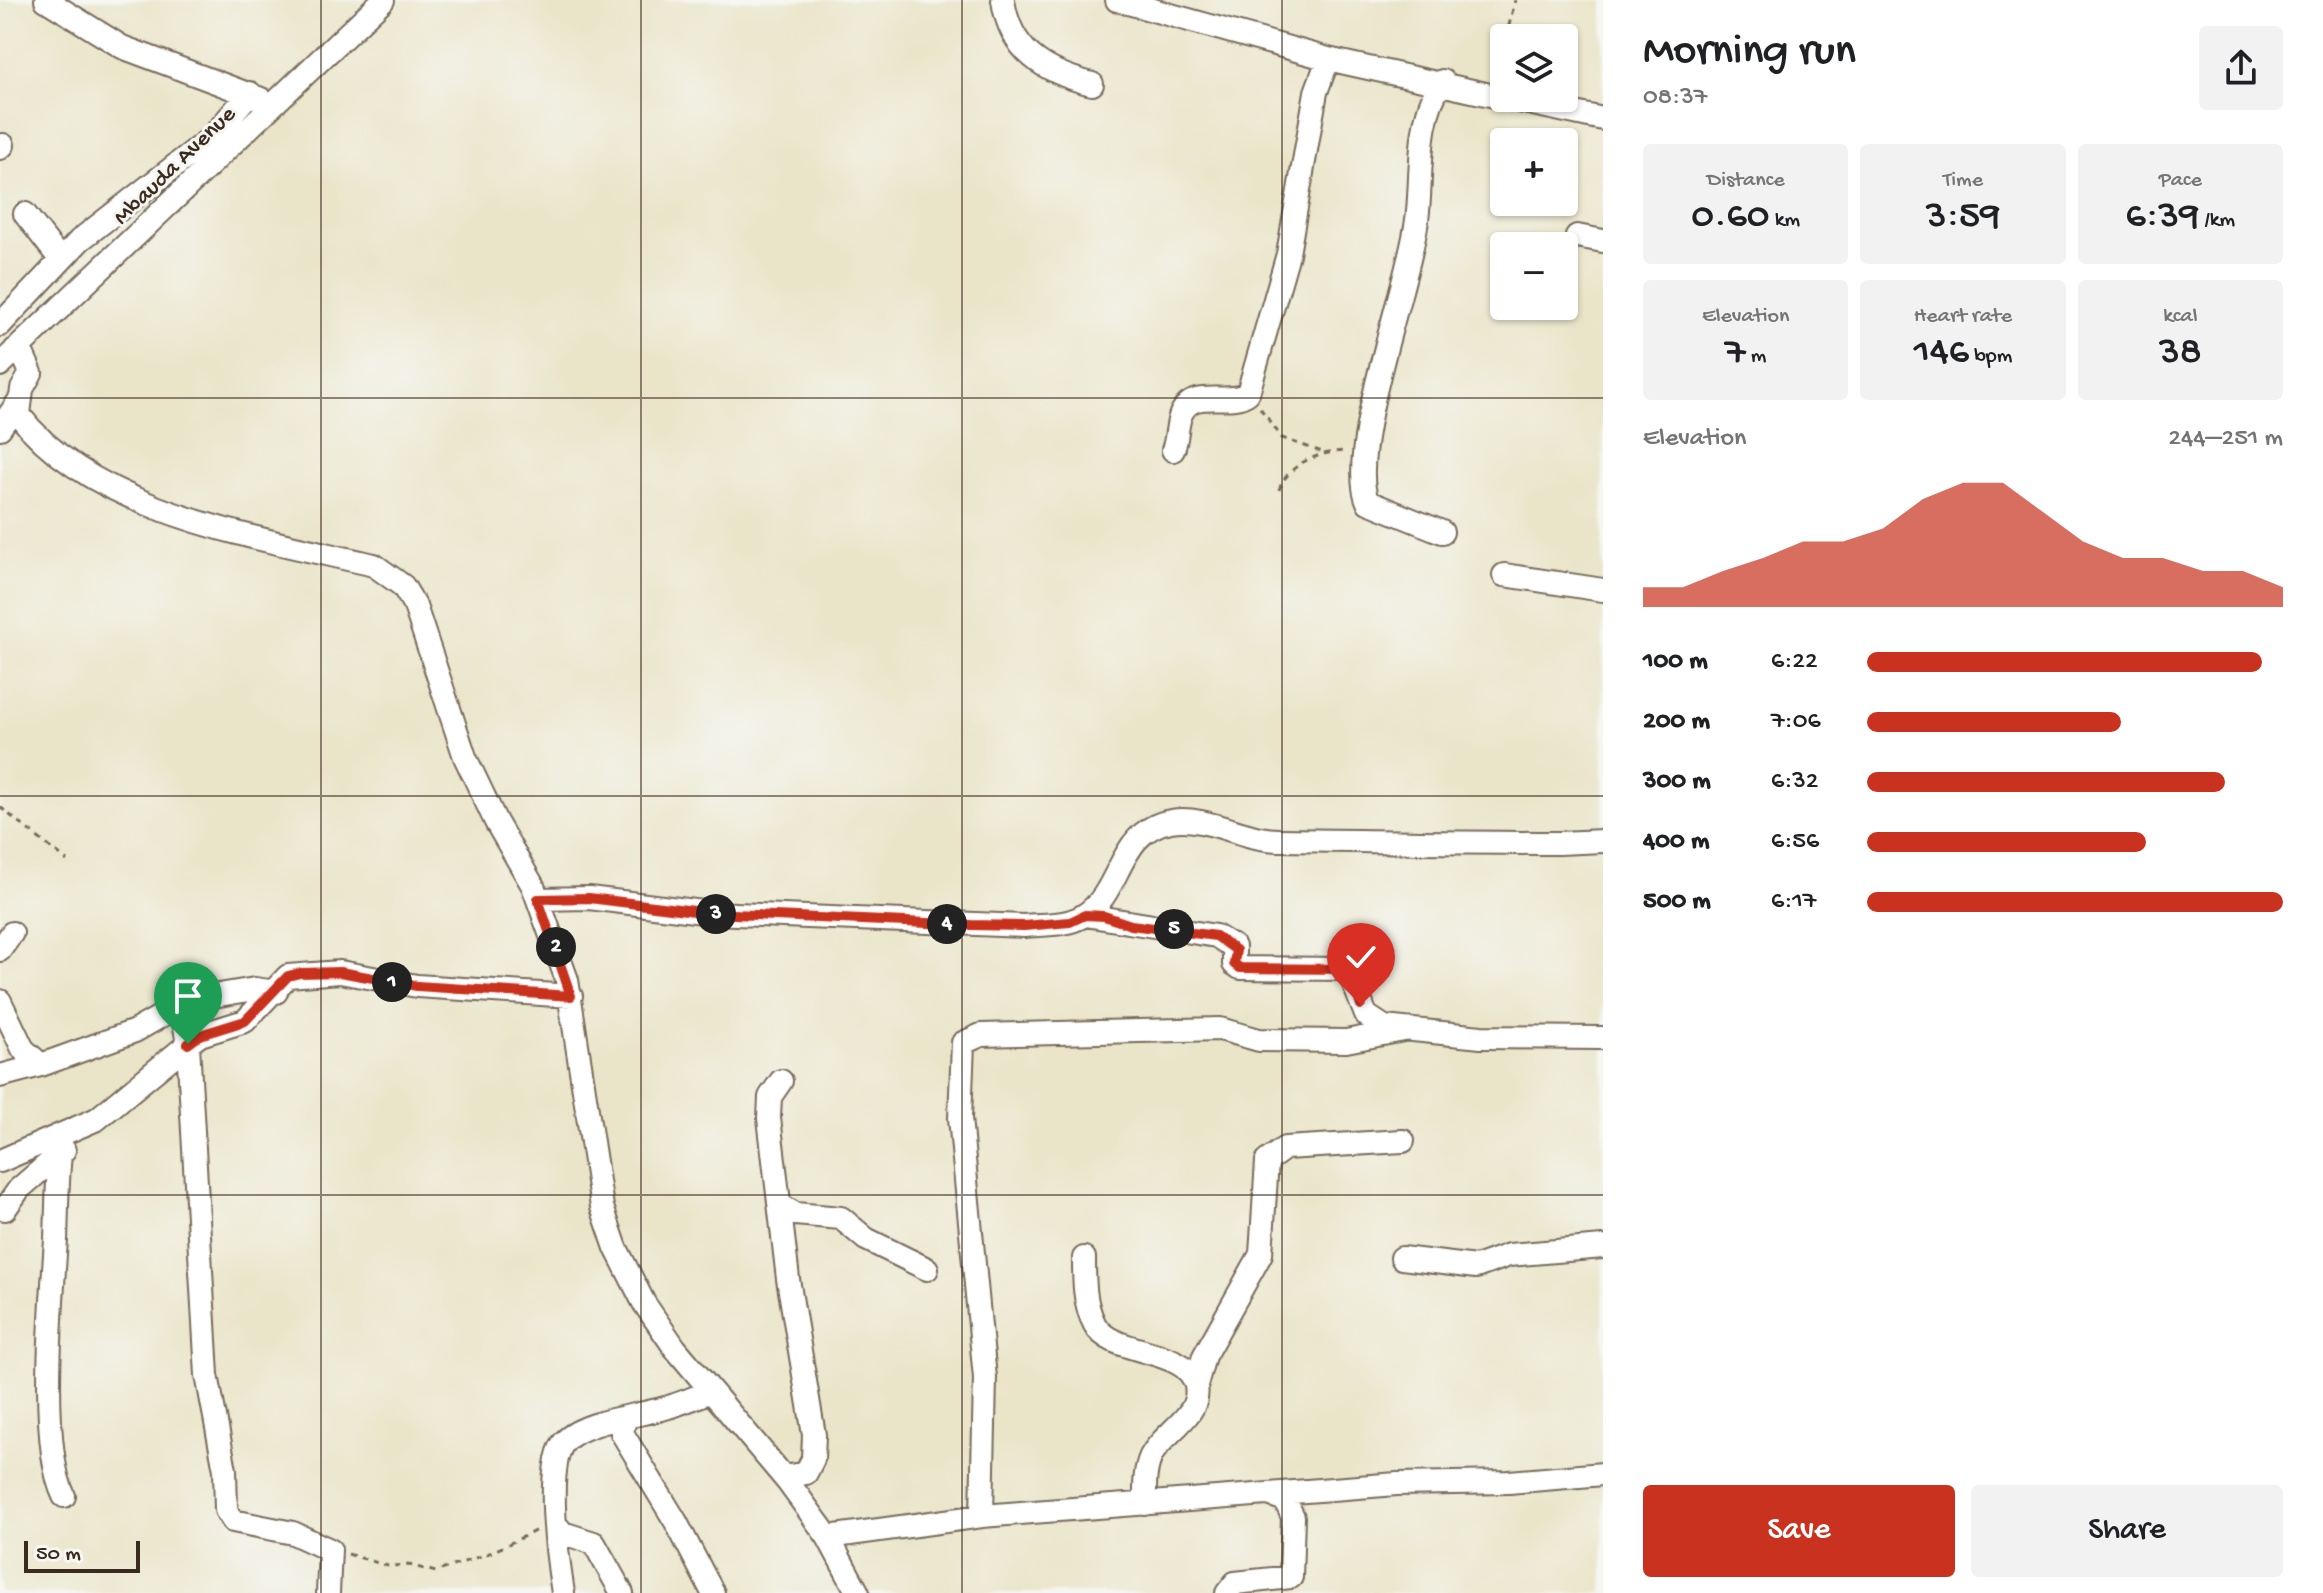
<!DOCTYPE html>
<meta charset="utf-8">
<style>
:root{--surface:#fff;--page:#f2f2f2;--text:#202124;--muted:#757577;--accent:#c8321e}
body{margin:0;font-family:"Gochi Hand",sans-serif;background:var(--page);color:var(--text);height:100vh;display:flex;flex-direction:column;font-size:30px;white-space:nowrap}
*{box-sizing:border-box;margin:0}
p{font-size:26px;color:var(--muted)}
.icon{flex:none;width:44px;height:44px;fill:none;stroke:currentColor;stroke-width:2;stroke-linecap:round;stroke-linejoin:round}
.map{position:relative;flex:1;overflow:hidden}
.side{display:flex;flex-direction:column;background:var(--surface);width:720px}
.side>*{flex:none}
.fabs{position:absolute;left:1490px;top:24px;display:grid;gap:16px}
.fabs a{display:grid;place-items:center;width:88px;height:88px;border-radius:8px;background:var(--surface);box-shadow:0 2px 6px #0004;font-size:40px}
.scale{position:absolute;left:24px;bottom:20px;width:116px;box-sizing:border-box;padding-left:8px;border:4px solid #3b2a1e;border-top:0;font-size:22px;line-height:28px;white-space:nowrap;color:#3b2a1e;-webkit-text-stroke:6px #f6f6f2;paint-order:stroke}
.pin{position:absolute;display:grid;place-items:center;width:68px;height:68px;color:#fff;margin:-82px -34px;border-radius:50% 50% 50% 0;rotate:-45deg;box-shadow:0 0 8px #0007}
.pin .icon{rotate:45deg}
.km{position:absolute;width:40px;height:40px;margin:-20px;border-radius:50%;background:#222;color:#fff;font-size:22px;line-height:40px;text-align:center}
.round{display:grid;place-items:center;flex:none;width:84px;height:84px;border-radius:8px;background:var(--page)}
.overview{display:flex;align-items:center;justify-content:space-between;height:136px;padding:0 40px}
h1{font-size:44px;font-weight:600;line-height:60px}
.stats{display:grid;grid-template-columns:repeat(3,1fr);gap:12px;height:136px;padding:8px 40px}
.stats div{display:grid;align-content:center;border-radius:8px;background:var(--page);text-align:center}
.stats b{font-size:40px;font-weight:600}
.stats small{font-size:22px;font-weight:400}
.stats p{font-size:22px}
.chart{height:224px;padding:16px 40px}
.chart p{display:flex;justify-content:space-between}
.chart svg{width:100%;height:144px;margin-top:8px;fill:var(--accent);opacity:.7}
.cta{display:flex;gap:16px;margin-top:auto;padding:16px 40px}
.cta a{flex:1;height:92px;border-radius:8px;background:var(--accent);color:#fff;font-size:32px;font-weight:600;line-height:92px;text-align:center}
.cta a+a{background:var(--page);color:var(--text)}
ul{padding:0 40px;list-style:none;font-size:26px}
li{display:grid;grid-template-columns:128px 96px 1fr;align-items:center;height:60px}
li i{height:20px;border-radius:10px;background:var(--accent)}
main{display:flex;flex:1;min-height:0}
.map>svg:first-child{display:block}
.lines{fill:none;stroke-linecap:round;stroke-linejoin:round}
.minor-casing{stroke:#786b5a;stroke-width:26}
.path{stroke:#786b5a;stroke-width:3;stroke-dasharray:6 6;stroke-linecap:butt}
.minor{stroke:#fff;stroke-width:22}
.route-casing{stroke:#fff;stroke-width:16}
.route{stroke:#c8321e;stroke-width:10}
.grid{fill:none;stroke:#3b2a1e;stroke-width:2;stroke-opacity:0.55}
.labels{text-anchor:middle;stroke-width:6;stroke-linejoin:round;paint-order:stroke}
.street-label{font-size:24px;fill:#3b2a1e;stroke:#f6f6f2}
</style>
<main>
<div class="map">
<svg width="1603" height="1593" viewBox="0 0 1603 1593">
<rect width="100%" height="100%" fill="#f6f6f2"/>
<filter id="ink" filterUnits="userSpaceOnUse"><feTurbulence type="fractalNoise" baseFrequency=".0125" numOctaves="2"/><feDisplacementMap in="SourceGraphic" scale="16" xChannelSelector="R" yChannelSelector="G"/><feConvolveMatrix kernelMatrix="1 2 1 2 8 2 1 2 1" color-interpolation-filters="sRGB"/></filter>
<filter id="wash" filterUnits="userSpaceOnUse"><feTurbulence type="fractalNoise" baseFrequency=".006" numOctaves="4" result="noise"/><feDisplacementMap in="SourceGraphic" scale="32" xChannelSelector="R" yChannelSelector="G"/><feGaussianBlur stdDeviation="1.8" result="paint"/><feColorMatrix in="noise" values="0 0 0 0 0 0 0 0 0 0 0 0 0 0 0 0 0 1.4 0 .05"/><feComposite in="paint" operator="in"/></filter>
<g filter="url(#wash)">
<rect width="100%" height="100%" fill="#eae5c9"/>
</g>
<g filter="url(#ink)">
<g class="lines">
<g class="minor-casing">
<path id="minor" d="M46,0L122,47L261,99
M1003,0C1010,51 1044,72 1092,84
M1117,0L1332,60L1504,98
M1505,98L1603,119
M0,148L3,145
M25,214L60,259
M1577,236L1603,241
M0,325L80,240L212,137L250,93
M15,350L23,355L31,373L22,389L19,415C94,513 260,538 374,565L403,586L415,606L465,757L496,822L533,886L567,980L602,1207L616,1248L644,1303L675,1348L788,1482L828,1537L858,1593
M0,365L383,0
M0,428L19,401
M1173,450C1178,438 1176,423 1182,412C1195,387 1230,407 1248,393L1288,254L1316,92L1326,65L1332,60
M1442,532L1368,502C1344,453 1413,275 1418,211C1422,171 1417,115 1443,81
M1504,575L1603,590
M538,899L589,898L711,913L1024,926C1043,924 1066,926 1083,916C1123,892 1116,831 1171,821C1207,815 1243,840 1279,840C1372,841 1466,843 1559,843L1603,841
M1085,915L1216,936L1234,947V964L1240,968L1348,969L1366,1015L1384,1027L1481,1037L1603,1038
M0,950L12,933
M0,1001L23,1049L41,1065
M181,1004L188,1044L207,1375L225,1470L226,1510L233,1521L293,1533L330,1550L328,1593
M0,1076L41,1065L135,1031L189,1000L255,989L276,992
M781,1081L770,1097L769,1118L788,1279L814,1435L813,1459L806,1473L785,1477
M60,1154C57,1183 57,1212 56,1240C52,1301 39,1445 64,1496
M0,1161L97,1119L188,1044L200,1035L245,1021L288,976L340,972L417,986L571,996
M780,1205L795,1214L841,1218L866,1239L927,1269
M5,1209L19,1189L64,1150
M1084,1258C1084,1280 1084,1305 1095,1325C1113,1357 1188,1346 1196,1386C1202,1416 1163,1432 1151,1456C1144,1471 1145,1487 1145,1504
M1402,1258L1476,1267L1509,1255L1603,1247
M1196,1385L1204,1356L1261,1254L1267,1161L1285,1148L1403,1141
M625,1418L622,1433L676,1522L713,1593
M982,1516L985,1378L960,1118L963,1043L981,1035L1220,1029L1259,1040L1346,1041L1404,1030
M556,1525L563,1533L594,1543L622,1593
M828,1537L982,1516L1397,1484L1509,1482L1603,1474
M563,1593C558,1562 544,1463 565,1441C584,1421 638,1416 665,1408C680,1404 696,1397 711,1391
M1227,1593L1235,1583L1291,1577L1293,1517L1285,1500L1271,1495"/>
</g>
<path class="path" d="M1506,38L1515,0
M1496,80L1504,47
M1260,408L1282,438L1322,452
M1279,490C1288,463 1320,452 1345,451
M0,807L67,861
M348,1554L388,1566L409,1565L436,1572L492,1552L539,1529"/>
<use href="#minor" class="minor"/>
</g>
</g>
<g class="lines" filter="url(#ink)">
<g class="route-casing">
<path id="route" d="M188,1044L200,1035L245,1021L288,976L300,973L340,972L417,986L571,996L538,899L589,898L711,913L971,925L1024,926L1070,922L1085,915L1104,916L1131,925L1216,936L1236,950L1234,964L1240,968L1348,969L1361,1005"/>
</g>
<use href="#route" class="route"/>
</g>
<path class="grid" d="M321,0V1593M641,0V1593M962,0V1593M1282,0V1593M0,398H1603M0,796H1603M0,1195H1603"/>
<g class="labels">
<g class="street-label">
<text transform="translate(173 164) rotate(-44)" y="8">Mbauda Avenue</text>
</g>
</g>
</svg>
<div class="fabs">
<a><svg class="icon" aria-label="layers" viewBox="0 0 24 24"><path d="M12 4l9 5-9 5-9-5zM3 14l9 5 9-5"/></svg></a>
<a>+</a>
<a>−</a>
</div>
<div class="scale">50 m</div>
<div class="pin" style="left:188px;top:1044px;background:#1e9e55"><svg class="icon" aria-label="arrive" viewBox="0 0 24 24"><path d="M6 21V4h12l-3 4 3 4H6"/></svg></div>
<div class="pin" style="left:1361px;top:1005px;background:#d93025"><svg class="icon" aria-label="check" viewBox="0 0 24 24"><path d="M5 12l5 5 9-10"/></svg></div>
<b class="km" style="left:392px;top:982px">1</b>
<b class="km" style="left:556px;top:947px">2</b>
<b class="km" style="left:716px;top:914px">3</b>
<b class="km" style="left:947px;top:924px">4</b>
<b class="km" style="left:1174px;top:929px">5</b>
</div>
<section class="side">
<div class="overview"><div><h1>Morning run</h1><p>08:37</p></div><a class="round"><svg class="icon" aria-label="share" viewBox="0 0 24 24"><path d="M12 15V3M7 8l5-5 5 5M5 13v7h14v-7"/></svg></a></div>
<div class="stats">
<div><p>Distance</p><b>0.60<small> km</small></b></div>
<div><p>Time</p><b>3:59</b></div>
<div><p>Pace</p><b>6:39<small> /km</small></b></div>
</div>
<div class="stats">
<div><p>Elevation</p><b>7<small> m</small></b></div>
<div><p>Heart rate</p><b>146<small> bpm</small></b></div>
<div><p>kcal</p><b>38</b></div>
</div>
<div class="chart"><p><span>Elevation</span>244–251 m</p>
<svg viewBox="0 0 160 44" preserveAspectRatio="none"><path d="M0 44V38L10 38L20 33L30 29L40 24L50 24L60 20L70 11L80 6L90 6L100 15L110 24L120 29L130 29L140 33L150 33L160 38V44z"/></svg>
</div>
<ul>
<li><b>100 m</b>6:22<i style="width:95%"></i></li>
<li><b>200 m</b>7:06<i style="width:61%"></i></li>
<li><b>300 m</b>6:32<i style="width:86%"></i></li>
<li><b>400 m</b>6:56<i style="width:67%"></i></li>
<li><b>500 m</b>6:17<i style="width:100%"></i></li>
</ul>
<div class="cta"><a>Save</a><a>Share</a></div>
</section>
</main>
